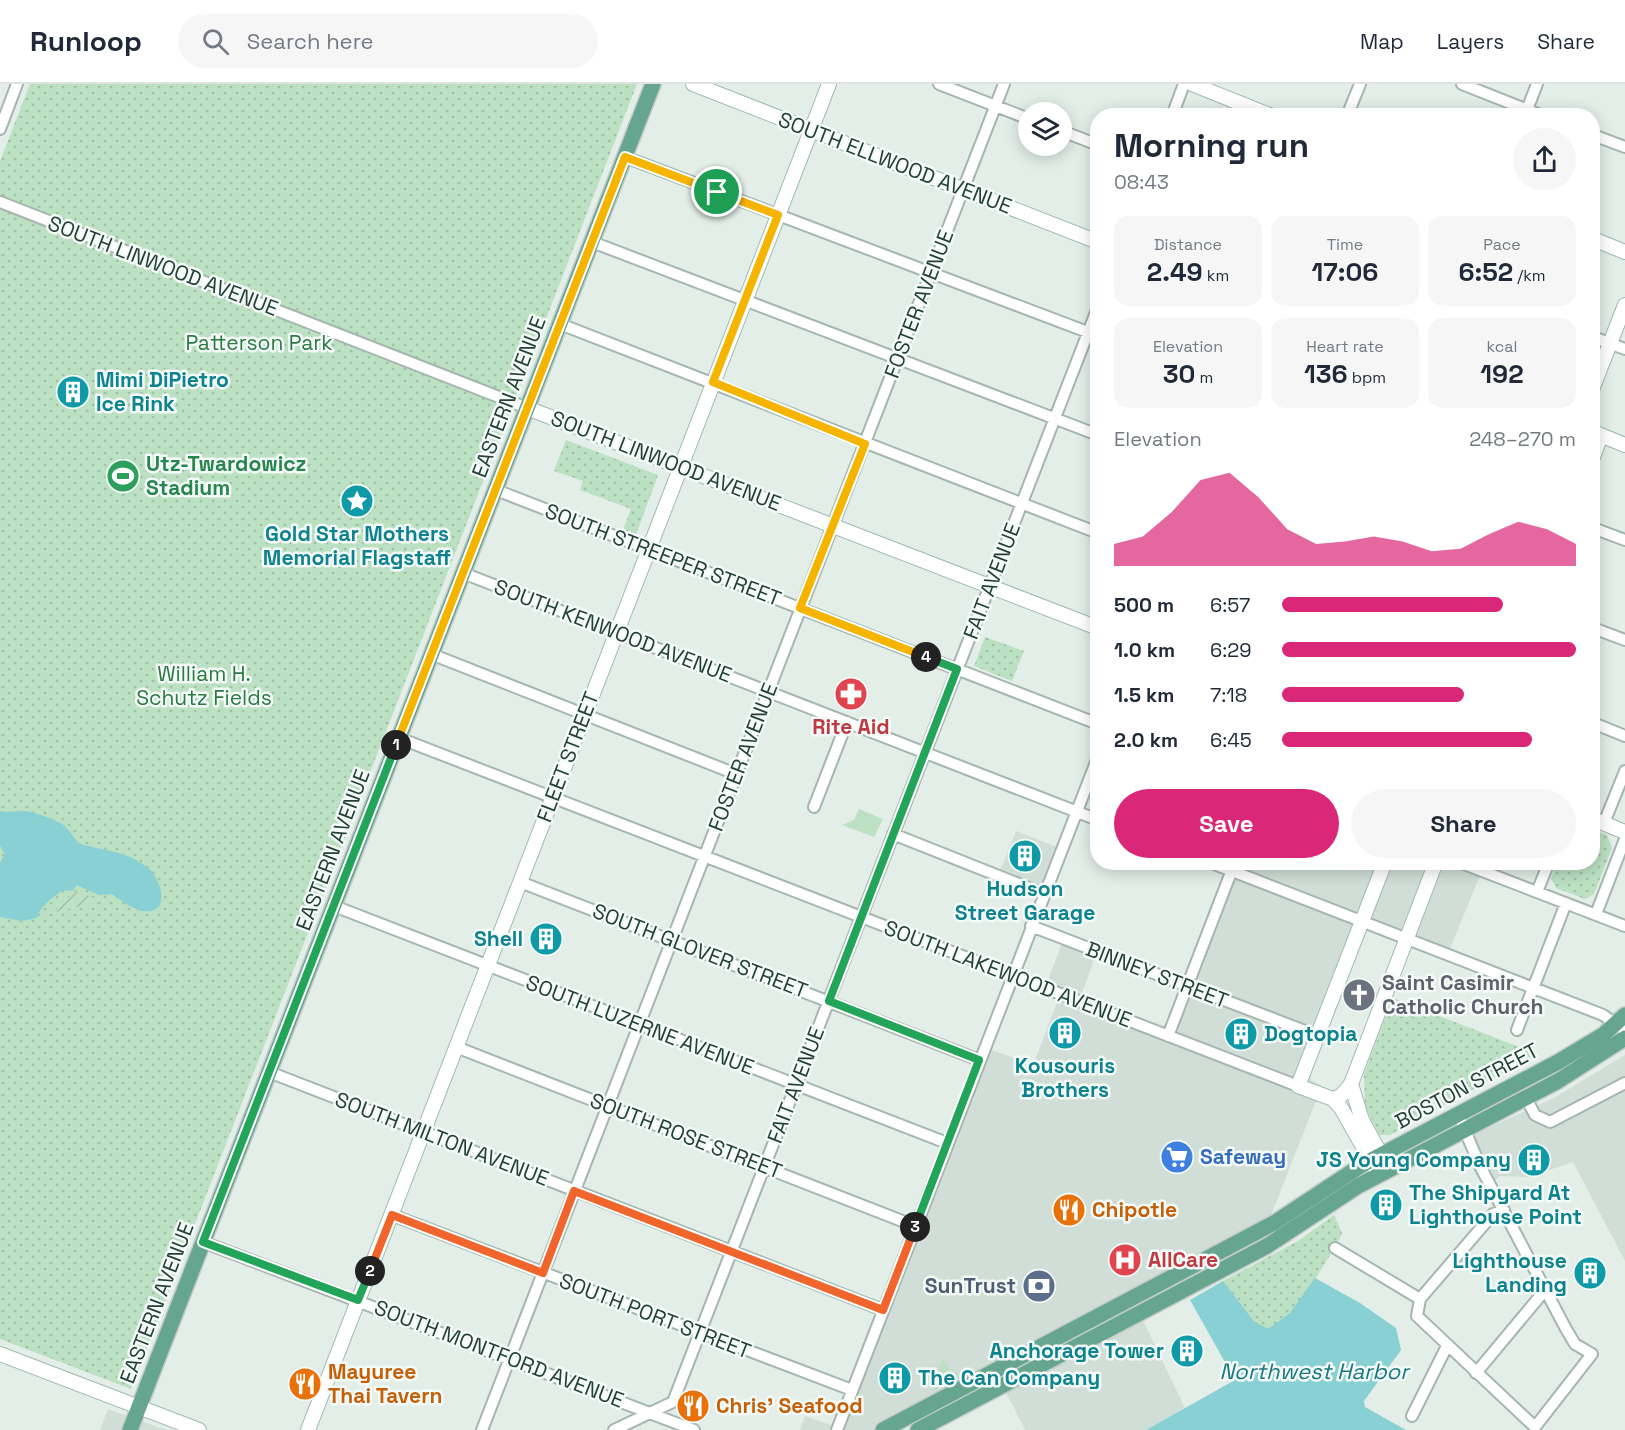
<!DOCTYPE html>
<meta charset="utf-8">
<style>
:root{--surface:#fff;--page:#f6f6f7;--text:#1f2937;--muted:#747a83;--line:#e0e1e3;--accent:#db2777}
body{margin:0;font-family:"Space Grotesk",sans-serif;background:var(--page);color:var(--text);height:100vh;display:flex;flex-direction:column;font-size:22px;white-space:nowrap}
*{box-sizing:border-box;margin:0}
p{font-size:20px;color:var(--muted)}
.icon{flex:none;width:33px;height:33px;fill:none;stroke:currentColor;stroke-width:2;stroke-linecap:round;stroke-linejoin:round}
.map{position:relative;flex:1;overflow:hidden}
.drawer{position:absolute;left:1090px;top:24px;width:510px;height:762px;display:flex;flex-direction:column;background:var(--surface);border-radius:24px;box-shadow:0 3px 15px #0003}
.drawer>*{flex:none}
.tools{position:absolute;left:1018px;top:18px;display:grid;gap:12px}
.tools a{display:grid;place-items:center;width:54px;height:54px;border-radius:50%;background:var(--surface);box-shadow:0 3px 15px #0003;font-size:30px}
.pin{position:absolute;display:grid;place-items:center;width:51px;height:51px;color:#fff;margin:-26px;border:3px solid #fff;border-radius:50%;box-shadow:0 2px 6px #0007}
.km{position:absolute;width:30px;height:30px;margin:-15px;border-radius:50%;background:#222;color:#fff;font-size:16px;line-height:30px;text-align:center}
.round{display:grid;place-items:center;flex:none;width:63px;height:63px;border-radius:32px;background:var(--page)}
.headline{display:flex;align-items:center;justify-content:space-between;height:102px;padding:0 24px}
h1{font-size:33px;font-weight:700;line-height:45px}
.figures{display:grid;grid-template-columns:repeat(3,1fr);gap:9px;height:102px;padding:6px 24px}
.figures div{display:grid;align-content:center;border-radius:15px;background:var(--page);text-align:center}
.figures b{font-size:26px;font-weight:700}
.figures small{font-size:16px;font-weight:400}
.figures p{font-size:16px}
.chart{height:168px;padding:12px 24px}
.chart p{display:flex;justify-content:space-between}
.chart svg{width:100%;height:108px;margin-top:6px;fill:var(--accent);opacity:.7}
.cta{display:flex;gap:12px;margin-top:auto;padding:12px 24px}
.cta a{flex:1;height:69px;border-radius:36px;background:var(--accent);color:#fff;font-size:24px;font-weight:700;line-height:69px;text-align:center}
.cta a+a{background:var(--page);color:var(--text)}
ul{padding:0 24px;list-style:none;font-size:20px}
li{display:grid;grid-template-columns:96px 72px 1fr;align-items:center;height:45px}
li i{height:15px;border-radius:8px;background:var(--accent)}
header{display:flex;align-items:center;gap:36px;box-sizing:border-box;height:84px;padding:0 30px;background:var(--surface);border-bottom:2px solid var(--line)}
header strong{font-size:28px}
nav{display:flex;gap:33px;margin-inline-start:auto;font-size:21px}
.search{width:420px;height:54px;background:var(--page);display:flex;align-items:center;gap:15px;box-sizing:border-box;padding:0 21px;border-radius:33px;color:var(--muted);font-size:22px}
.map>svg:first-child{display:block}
.built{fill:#d1ded7}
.grass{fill:#bbe0c2}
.park{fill:url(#park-dots)}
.garden{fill:url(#garden-furrows)}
.water{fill:#89d0d5}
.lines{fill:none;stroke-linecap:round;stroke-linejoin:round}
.street-casing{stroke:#a5b6af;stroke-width:14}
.secondary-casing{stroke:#a1baaf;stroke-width:16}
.primary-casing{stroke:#c1cac6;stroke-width:18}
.street{stroke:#fff;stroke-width:10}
.secondary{stroke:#fff;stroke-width:14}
.primary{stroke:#66a58f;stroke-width:15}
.split-1-casing{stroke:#fff;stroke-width:12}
.split-2-casing{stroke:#fff;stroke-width:12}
.split-3-casing{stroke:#fff;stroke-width:12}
.split-4-casing{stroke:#fff;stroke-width:12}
.split-5-casing{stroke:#fff;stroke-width:12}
.split-1{stroke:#f5b400;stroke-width:8}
.split-2{stroke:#22a559;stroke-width:8}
.split-3{stroke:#f0652b;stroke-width:8}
.split-4{stroke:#22a559;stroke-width:8}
.split-5{stroke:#f5b400;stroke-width:8}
.labels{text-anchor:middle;stroke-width:5;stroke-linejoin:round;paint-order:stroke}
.street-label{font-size:21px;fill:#224035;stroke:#f4faf7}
.park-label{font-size:21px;fill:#2a7a41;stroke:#f4faf7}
.culture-label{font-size:21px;font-weight:bold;fill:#0d838f;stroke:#f4faf7;text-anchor:start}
.leisure-label{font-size:21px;font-weight:bold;fill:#27864d;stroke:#f4faf7;text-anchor:start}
.health-label{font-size:21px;font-weight:bold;fill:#be3a42;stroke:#f4faf7}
.worship-label{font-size:21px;font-weight:bold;fill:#5b616d;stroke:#f4faf7;text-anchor:start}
.shop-label{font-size:21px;font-weight:bold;fill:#366cbe;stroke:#f4faf7;text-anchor:start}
.food-label{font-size:21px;font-weight:bold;fill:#c56008;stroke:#f4faf7;text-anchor:start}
.service-label{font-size:21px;font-weight:bold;fill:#4e5e75;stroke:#f4faf7;text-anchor:end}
.water-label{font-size:22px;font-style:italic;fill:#187880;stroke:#f4faf7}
</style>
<header>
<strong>Runloop</strong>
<div class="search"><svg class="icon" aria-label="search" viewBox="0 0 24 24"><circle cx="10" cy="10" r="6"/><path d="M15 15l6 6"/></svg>Search here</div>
<nav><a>Map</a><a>Layers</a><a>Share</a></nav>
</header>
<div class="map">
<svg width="1625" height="1346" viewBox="0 0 1625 1346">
<defs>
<pattern id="park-dots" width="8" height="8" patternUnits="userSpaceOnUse" patternTransform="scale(1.5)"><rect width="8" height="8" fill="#bbe0c2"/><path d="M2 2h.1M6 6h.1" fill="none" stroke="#a0c1a7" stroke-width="1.8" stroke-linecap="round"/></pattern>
<pattern id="garden-furrows" width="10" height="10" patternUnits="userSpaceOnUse" patternTransform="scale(1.5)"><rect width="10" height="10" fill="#bbe0c2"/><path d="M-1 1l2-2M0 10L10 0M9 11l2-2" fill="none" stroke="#a0c1a7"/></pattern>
</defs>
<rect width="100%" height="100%" fill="#e3eee8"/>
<path class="built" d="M1016,747L1064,766L1049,812L998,792Z
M1235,779H1485L1448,870L1368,839L1311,988V996L1322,1002L1264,1149L1136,1222L1185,1324L1146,1346H1025L999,1294L899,1346H800L805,1332L839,1344L987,964L1033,981L1060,911L1045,904L1064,854L1097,868L1079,917L1169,952Z
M1625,971V1177L1573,1078L1528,1093L1500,1092L1495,1096L1473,1051L1552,1015Z
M108,1325L166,1346H100Z"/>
<path class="grass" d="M859,725L883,735L874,753L842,741L854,736Z
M943,1275L953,1289L957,1288L960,1293L934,1307L932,1302Z"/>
<path class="park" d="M30,0H637L131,1305L0,1255V77Z
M566,356L658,391L636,451L623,446L631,425L580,406L583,397L554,387Z
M985,553L1024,567L1012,597L974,582Z
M1593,746L1607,751L1612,764L1594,810L1585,815L1556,804L1551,794L1557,779L1593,778Z
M1393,914L1537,970L1390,1051H1379L1365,1022L1364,990Z
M1334,1131L1342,1149L1338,1158C1318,1189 1301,1227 1268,1246L1254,1237L1223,1197L1298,1157Z"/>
<path class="garden" d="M75,807L95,814L93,819L56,828L57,823Z"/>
<path class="water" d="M0,727C8,729 15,727 23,727C35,728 51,734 62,740C72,746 73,758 84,761C107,767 129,768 148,784C161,794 172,831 143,827C130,825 121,815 111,810L99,811L77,801L72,807L64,806C54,811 40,823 37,834L21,837L0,833V779L5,770L0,762Z
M1315,1194L1360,1219L1396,1244L1401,1266L1364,1317L1365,1323L1406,1346H1146L1235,1296L1190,1216L1223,1197L1254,1237L1268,1245L1290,1229Z"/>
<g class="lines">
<g class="street-casing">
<path id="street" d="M939,0L1029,35
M1462,0L1543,32
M1525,31L1537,0
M1172,32L1184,0
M1347,32L1360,0
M0,45L17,0
M1062,47L1098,61
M1593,51L1625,63
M625,73L1098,252
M0,118L527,324
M592,158L1098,351
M560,240L1098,449
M1593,253L1625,265
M496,406L1098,640
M1593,444L1625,456
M463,489L1098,736
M1593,544L1625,556
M431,570L736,690
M1593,639L1625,652
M399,654L1298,1002
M814,723L847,638
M1604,739L1625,687
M893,750L1044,810
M1209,778L1603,931L1625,947
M1459,778L1625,842
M520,798L979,976
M1537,808L1549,778
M334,822L947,1059
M1596,830L1625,755
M1031,842L1318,952
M1517,946L1566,819
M1168,952L1235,778
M456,963L915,1142
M269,988L883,1226
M1526,1014L1535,1031L1550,1038L1625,999
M1458,1030L1480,1082L1566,1245L1575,1260L1592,1270L1535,1343L1417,1232L1420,1215L1493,1130L1504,1126
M392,1131L852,1306
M203,1158L694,1346
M1335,1164L1420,1215
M1476,1289L1546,1205
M1412,1332L1447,1262
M482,1346L1004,0
M614,1346L673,1318L1098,223
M837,1346L1098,673"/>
</g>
<g class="secondary-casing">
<path id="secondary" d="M693,0L1098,158
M1192,0L1272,32
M1593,155L1625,168
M1593,303L1625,221
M527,324L1098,544
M1593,348L1625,361
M1593,373L1601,351
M1593,735L1625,748
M1351,1000L1362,1036L1386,1080
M1333,1015L1341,1012L1351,1000L1436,778
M1379,1091L1341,1024L1333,1015L1298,1002L1385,778
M0,1270L199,1346
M308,1346L829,0"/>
</g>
<g class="primary-casing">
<path id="primary" d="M130,1346L653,0
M883,1346L1274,1139L1362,1081L1558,978L1603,951L1625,931
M918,1346L1267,1162L1358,1102L1558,997L1625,954"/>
</g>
<use href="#street" class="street"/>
<use href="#secondary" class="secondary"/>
<use href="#primary" class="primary"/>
</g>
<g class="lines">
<g class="split-1-casing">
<path id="split-1" d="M396,661L625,73L717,108"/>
</g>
<g class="split-2-casing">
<path id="split-2" d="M370,1187L358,1216L203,1158L396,661"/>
</g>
<g class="split-3-casing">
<path id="split-3" d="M370,1187L392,1131L543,1189L574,1107L883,1226L915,1143"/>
</g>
<g class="split-4-casing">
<path id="split-4" d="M915,1143L979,976L829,917L957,585L926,573"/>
</g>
<g class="split-5-casing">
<path id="split-5" d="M717,108L778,131L713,298L865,360L800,524L926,573"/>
</g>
<use href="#split-1" class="split-1"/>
<use href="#split-2" class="split-2"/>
<use href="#split-3" class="split-3"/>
<use href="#split-4" class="split-4"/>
<use href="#split-5" class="split-5"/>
</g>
<defs>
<g id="building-disc" transform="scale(1.725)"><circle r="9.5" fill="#0f9aa8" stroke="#f4faf7"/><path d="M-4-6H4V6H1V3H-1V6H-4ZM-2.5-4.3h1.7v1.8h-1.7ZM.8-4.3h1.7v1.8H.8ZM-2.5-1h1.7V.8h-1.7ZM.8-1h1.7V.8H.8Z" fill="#fff"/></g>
<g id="stadium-disc" transform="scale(1.725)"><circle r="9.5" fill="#2e9e5b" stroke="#f4faf7"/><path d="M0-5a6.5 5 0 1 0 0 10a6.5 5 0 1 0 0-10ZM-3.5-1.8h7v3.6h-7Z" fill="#fff"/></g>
<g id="sight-disc" transform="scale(1.725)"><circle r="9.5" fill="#0f9aa8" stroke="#f4faf7"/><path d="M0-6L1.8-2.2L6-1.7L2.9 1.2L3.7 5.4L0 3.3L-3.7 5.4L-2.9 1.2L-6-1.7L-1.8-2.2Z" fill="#fff"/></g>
<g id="pharmacy-disc" transform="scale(1.725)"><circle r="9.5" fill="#e0444e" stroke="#f4faf7"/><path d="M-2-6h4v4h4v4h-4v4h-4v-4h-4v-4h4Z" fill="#fff"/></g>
<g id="church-disc" transform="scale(1.725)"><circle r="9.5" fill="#6b7280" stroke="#f4faf7"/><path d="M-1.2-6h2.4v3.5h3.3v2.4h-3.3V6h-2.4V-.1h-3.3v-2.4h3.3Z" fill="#fff"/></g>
<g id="supermarket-disc" transform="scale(1.725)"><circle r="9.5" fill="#3f7fe0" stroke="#f4faf7"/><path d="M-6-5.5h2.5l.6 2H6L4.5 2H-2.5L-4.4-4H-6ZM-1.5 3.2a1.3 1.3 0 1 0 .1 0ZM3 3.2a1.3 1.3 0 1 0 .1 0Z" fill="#fff"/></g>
<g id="restaurant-disc" transform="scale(1.725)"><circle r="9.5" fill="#e8710a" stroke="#f4faf7"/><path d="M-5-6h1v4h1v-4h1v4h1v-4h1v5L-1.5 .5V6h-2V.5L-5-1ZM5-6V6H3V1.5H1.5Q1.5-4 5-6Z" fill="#fff"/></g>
<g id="hospital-disc" transform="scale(1.725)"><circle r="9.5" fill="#e0444e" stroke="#f4faf7"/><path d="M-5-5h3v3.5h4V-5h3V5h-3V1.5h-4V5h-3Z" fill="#fff"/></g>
<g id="bank-disc" transform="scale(1.725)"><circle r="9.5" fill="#5c6f8a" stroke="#f4faf7"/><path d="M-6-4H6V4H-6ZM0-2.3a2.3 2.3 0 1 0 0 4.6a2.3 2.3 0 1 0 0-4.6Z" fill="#fff"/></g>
</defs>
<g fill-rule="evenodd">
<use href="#building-disc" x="73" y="308"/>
<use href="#stadium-disc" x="123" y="392"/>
<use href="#sight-disc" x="357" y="417"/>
<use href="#pharmacy-disc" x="851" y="610"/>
<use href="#building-disc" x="1025" y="772"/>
<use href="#building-disc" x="546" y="855"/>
<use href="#church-disc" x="1359" y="911"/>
<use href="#building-disc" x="1065" y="949"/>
<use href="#building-disc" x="1241" y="950"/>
<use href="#supermarket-disc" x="1177" y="1073"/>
<use href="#building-disc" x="1534" y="1076"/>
<use href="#building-disc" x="1386" y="1121"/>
<use href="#restaurant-disc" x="1069" y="1126"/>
<use href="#hospital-disc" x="1125" y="1176"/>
<use href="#building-disc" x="1590" y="1189"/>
<use href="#bank-disc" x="1039" y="1202"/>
<use href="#building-disc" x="1187" y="1267"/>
<use href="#building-disc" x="895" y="1294"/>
<use href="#restaurant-disc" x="305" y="1300"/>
<use href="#restaurant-disc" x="693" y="1322"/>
</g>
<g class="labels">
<g class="street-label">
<text transform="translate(895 79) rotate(21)" y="7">SOUTH ELLWOOD AVENUE</text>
<text transform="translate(163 182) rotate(21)" y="7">SOUTH LINWOOD AVENUE</text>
<text transform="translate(919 220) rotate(-69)" y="7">FOSTER AVENUE</text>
<text transform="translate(509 313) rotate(-69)" y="7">EASTERN AVENUE</text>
<text transform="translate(666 377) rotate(21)" y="7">SOUTH LINWOOD AVENUE</text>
<text transform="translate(663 471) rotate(21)" y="7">SOUTH STREEPER STREET</text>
<text transform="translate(992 497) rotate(-69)" y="7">FAIT AVENUE</text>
<text transform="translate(613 547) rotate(21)" y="7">SOUTH KENWOOD AVENUE</text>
<text transform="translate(568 673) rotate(-69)" y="7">FLEET STREET</text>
<text transform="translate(743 673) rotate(-69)" y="7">FOSTER AVENUE</text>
<text transform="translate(333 766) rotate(-69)" y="7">EASTERN AVENUE</text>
<text transform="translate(700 867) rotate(21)" y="7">SOUTH GLOVER STREET</text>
<text transform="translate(1008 890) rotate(21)" y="7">SOUTH LAKEWOOD AVENUE</text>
<text transform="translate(1157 891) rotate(21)" y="7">BINNEY STREET</text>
<text transform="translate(640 941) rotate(21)" y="7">SOUTH LUZERNE AVENUE</text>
<text transform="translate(796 1001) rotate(-69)" y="7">FAIT AVENUE</text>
<text transform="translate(1467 1002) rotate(-28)" y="7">BOSTON STREET</text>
<text transform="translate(686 1052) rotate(21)" y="7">SOUTH ROSE STREET</text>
<text transform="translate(442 1055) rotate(21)" y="7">SOUTH MILTON AVENUE</text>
<text transform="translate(157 1219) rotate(-69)" y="7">EASTERN AVENUE</text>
<text transform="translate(655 1232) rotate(21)" y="7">SOUTH PORT STREET</text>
<text transform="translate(499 1270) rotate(21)" y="7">SOUTH MONTFORD AVENUE</text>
</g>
<g class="park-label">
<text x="259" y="266">Patterson Park</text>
<text x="204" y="597">William H.<tspan x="204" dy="24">Schutz Fields</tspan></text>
</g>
<g class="culture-label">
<text x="96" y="303">Mimi DiPietro<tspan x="96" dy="24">Ice Rink</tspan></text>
<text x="357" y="457" text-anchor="middle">Gold Star Mothers<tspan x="357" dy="24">Memorial Flagstaff</tspan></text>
<text x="1025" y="812" text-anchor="middle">Hudson<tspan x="1025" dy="24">Street Garage</tspan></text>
<text x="523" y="862" text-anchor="end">Shell</text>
<text x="1264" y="957">Dogtopia</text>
<text x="1065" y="989" text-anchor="middle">Kousouris<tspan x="1065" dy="24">Brothers</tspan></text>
<text x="1511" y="1083" text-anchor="end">JS Young Company</text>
<text x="1409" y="1116">The Shipyard At<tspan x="1409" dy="24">Lighthouse Point</tspan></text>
<text x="1567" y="1184" text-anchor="end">Lighthouse<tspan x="1567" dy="24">Landing</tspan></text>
<text x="1164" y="1274" text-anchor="end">Anchorage Tower</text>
<text x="918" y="1301">The Can Company</text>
</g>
<g class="leisure-label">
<text x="146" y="387">Utz-Twardowicz<tspan x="146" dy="24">Stadium</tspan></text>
</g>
<g class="health-label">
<text x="851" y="650">Rite Aid</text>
<text x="1148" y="1183" text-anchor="start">AllCare</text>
</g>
<g class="worship-label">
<text x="1382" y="906">Saint Casimir<tspan x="1382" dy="24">Catholic Church</tspan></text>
</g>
<g class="shop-label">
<text x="1200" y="1080">Safeway</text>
</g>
<g class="food-label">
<text x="1092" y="1133">Chipotle</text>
<text x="328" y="1295">Mayuree<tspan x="328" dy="24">Thai Tavern</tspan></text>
<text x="716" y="1329">Chris' Seafood</text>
</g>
<g class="service-label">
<text x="1016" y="1209">SunTrust</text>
</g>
<g class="water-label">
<text x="1314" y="1295">Northwest Harbor</text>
</g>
</g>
</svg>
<div class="tools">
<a><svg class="icon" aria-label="layers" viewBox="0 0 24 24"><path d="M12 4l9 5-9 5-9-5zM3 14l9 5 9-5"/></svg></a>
</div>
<div class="pin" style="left:717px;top:108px;background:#1e9e55"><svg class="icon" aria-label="arrive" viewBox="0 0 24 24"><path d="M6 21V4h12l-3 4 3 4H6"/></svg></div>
<b class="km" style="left:396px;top:661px">1</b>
<b class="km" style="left:370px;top:1187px">2</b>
<b class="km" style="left:915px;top:1143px">3</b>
<b class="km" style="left:926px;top:573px">4</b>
<section class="drawer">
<div class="headline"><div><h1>Morning run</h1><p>08:43</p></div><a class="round"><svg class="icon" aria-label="share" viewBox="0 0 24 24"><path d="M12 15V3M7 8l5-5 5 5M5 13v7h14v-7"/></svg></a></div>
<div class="figures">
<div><p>Distance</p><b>2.49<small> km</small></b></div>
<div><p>Time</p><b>17:06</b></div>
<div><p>Pace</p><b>6:52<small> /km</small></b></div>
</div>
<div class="figures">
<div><p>Elevation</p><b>30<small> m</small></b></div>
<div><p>Heart rate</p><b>136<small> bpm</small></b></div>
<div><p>kcal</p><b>192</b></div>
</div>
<div class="chart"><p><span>Elevation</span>248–270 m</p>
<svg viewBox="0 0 160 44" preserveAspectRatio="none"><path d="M0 44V35L10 32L20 22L30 9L40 6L50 16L60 29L70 35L80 34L90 32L100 34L110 38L120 37L130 31L140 26L150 29L160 35V44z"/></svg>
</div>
<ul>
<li><b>500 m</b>6:57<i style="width:75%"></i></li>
<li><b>1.0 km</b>6:29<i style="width:100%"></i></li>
<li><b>1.5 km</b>7:18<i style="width:62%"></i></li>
<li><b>2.0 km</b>6:45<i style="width:85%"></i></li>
</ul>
<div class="cta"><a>Save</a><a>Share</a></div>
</section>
</div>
